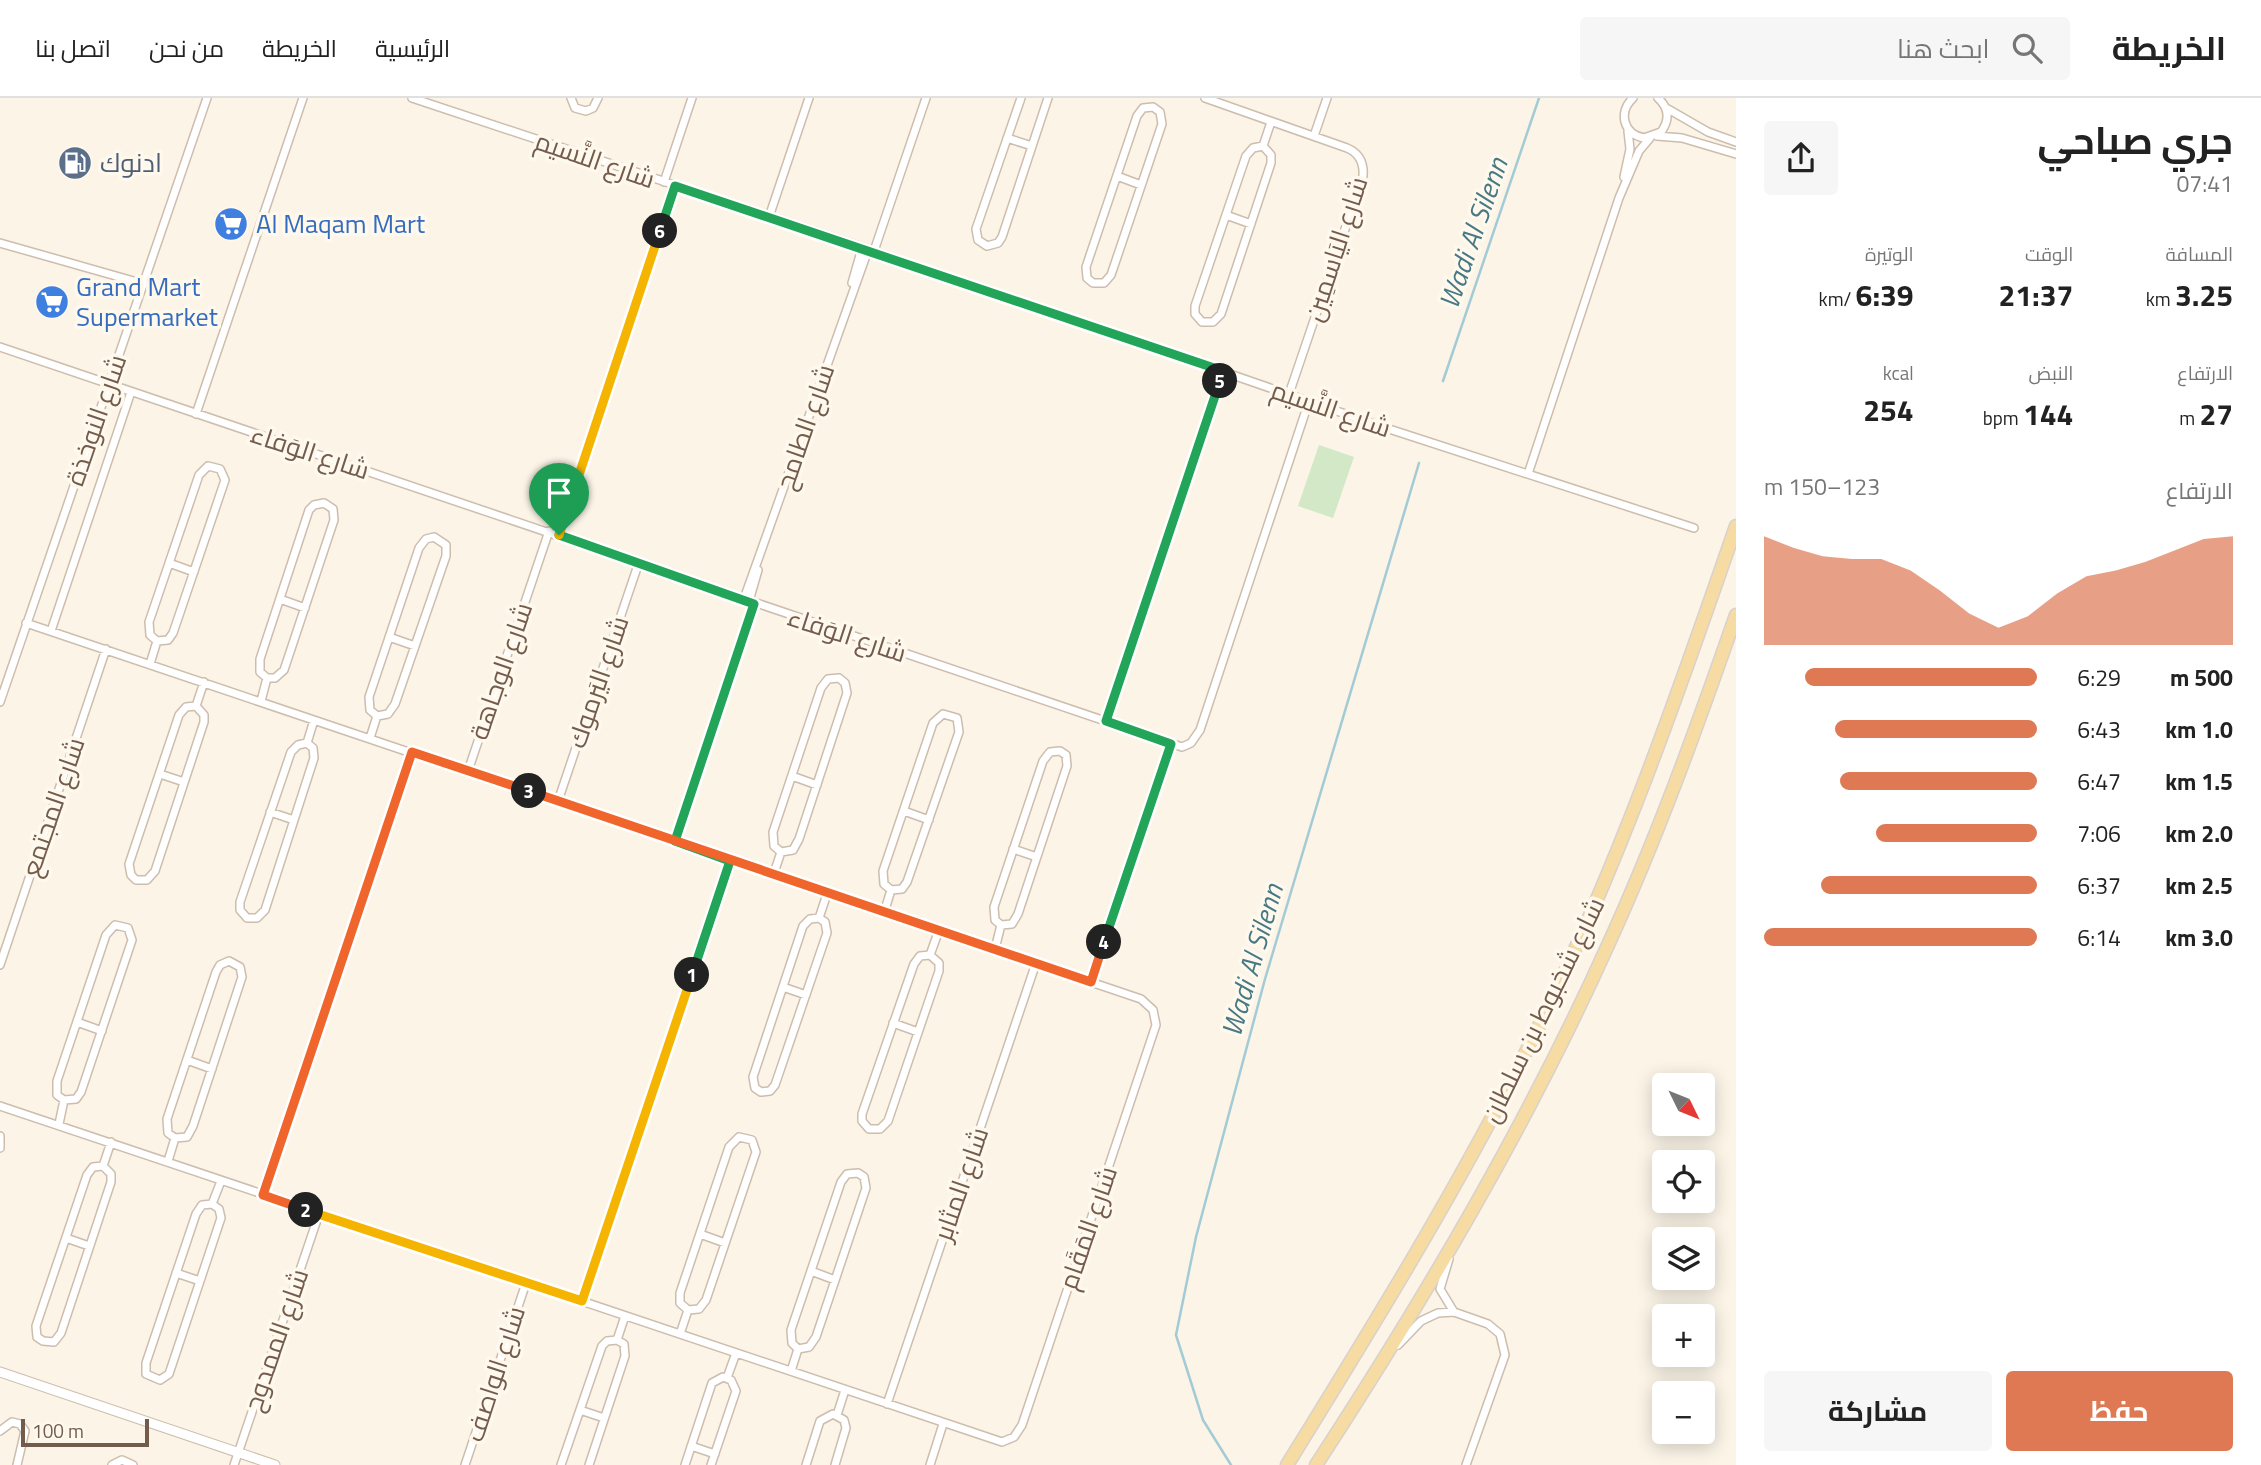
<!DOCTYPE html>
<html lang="ar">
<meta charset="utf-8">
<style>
:root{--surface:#fff;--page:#f6f6f6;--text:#222;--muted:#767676;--line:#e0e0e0;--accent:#de7953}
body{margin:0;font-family:"Titillium Web",Cairo,sans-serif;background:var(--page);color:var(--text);direction:rtl;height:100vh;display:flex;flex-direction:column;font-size:26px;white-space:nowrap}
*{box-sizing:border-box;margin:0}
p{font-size:23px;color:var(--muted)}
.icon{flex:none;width:38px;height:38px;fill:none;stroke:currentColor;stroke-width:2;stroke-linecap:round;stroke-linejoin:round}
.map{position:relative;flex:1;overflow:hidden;direction:ltr}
.side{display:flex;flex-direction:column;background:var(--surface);width:525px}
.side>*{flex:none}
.needle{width:46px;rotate:133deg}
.fabs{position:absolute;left:1652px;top:975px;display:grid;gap:14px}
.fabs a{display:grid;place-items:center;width:63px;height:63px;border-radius:7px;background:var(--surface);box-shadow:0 4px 18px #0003;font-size:35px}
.scale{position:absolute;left:21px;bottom:18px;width:128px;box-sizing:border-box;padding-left:7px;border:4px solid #745c4d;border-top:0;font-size:19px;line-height:24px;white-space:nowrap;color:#745c4d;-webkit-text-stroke:5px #fef8ed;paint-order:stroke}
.pin{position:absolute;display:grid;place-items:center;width:60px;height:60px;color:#fff;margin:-72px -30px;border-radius:50% 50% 50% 0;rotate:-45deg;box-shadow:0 0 7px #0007}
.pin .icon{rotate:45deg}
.km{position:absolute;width:35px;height:35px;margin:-18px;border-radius:50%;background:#222;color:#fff;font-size:19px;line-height:35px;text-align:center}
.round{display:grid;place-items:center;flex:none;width:74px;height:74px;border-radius:7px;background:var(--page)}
.overview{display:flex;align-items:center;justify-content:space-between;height:119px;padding:0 28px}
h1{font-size:38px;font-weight:700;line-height:52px}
.metrics{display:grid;grid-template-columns:repeat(3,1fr);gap:10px;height:119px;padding:7px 28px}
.metrics div{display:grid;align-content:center}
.metrics b{font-size:30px;font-weight:700}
.metrics small{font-size:19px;font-weight:400}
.metrics p{font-size:19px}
.chart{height:196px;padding:14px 28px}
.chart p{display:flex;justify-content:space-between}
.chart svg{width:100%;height:126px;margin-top:7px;fill:var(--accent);opacity:.7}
.action{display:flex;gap:14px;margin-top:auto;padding:14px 28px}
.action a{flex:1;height:80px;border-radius:7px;background:var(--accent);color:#fff;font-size:28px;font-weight:700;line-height:80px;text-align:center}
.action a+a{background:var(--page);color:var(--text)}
ul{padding:0 28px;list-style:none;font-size:23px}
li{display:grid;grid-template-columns:112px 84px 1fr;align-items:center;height:52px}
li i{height:18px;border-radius:9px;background:var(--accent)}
header{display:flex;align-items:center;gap:42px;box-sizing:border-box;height:98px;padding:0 35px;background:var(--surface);border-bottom:2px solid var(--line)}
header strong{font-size:33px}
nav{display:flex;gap:38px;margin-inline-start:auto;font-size:24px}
.search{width:490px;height:63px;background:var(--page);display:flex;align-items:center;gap:18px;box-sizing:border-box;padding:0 24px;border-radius:7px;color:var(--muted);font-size:26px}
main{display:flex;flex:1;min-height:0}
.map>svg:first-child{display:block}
.green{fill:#d2e8c6}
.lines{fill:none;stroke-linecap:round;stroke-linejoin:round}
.stream{stroke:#a3cbd5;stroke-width:2.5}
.minor-casing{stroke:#cdbdae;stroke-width:10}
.tertiary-casing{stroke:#cdbdae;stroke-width:11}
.primary-casing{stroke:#d8d1cd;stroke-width:15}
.minor{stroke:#fff;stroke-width:7}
.tertiary{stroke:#fff;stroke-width:9}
.primary{stroke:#f6dba3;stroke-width:12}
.split-1-casing{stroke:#fff;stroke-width:14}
.split-2-casing{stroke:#fff;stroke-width:14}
.split-3-casing{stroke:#fff;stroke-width:14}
.split-4-casing{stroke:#fff;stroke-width:14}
.split-5-casing{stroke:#fff;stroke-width:14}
.split-6-casing{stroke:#fff;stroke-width:14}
.split-7-casing{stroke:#fff;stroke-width:14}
.split-1{stroke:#22a559;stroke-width:9}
.split-2{stroke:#f5b400;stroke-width:9}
.split-3{stroke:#f0652b;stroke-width:9}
.split-4{stroke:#f0652b;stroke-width:9}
.split-5{stroke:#22a559;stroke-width:9}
.split-6{stroke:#22a559;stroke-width:9}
.split-7{stroke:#f5b400;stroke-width:9}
.labels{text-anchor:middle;stroke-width:7;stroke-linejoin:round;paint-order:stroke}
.street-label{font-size:26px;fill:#745c4d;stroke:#fef8ed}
.service-label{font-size:26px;fill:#4e5e75;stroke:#fef8ed;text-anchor:start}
.shop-label{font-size:26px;fill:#366cbe;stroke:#fef8ed;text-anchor:start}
.water-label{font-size:28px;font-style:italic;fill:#477985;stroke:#fef8ed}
</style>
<header>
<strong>الخريطة</strong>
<div class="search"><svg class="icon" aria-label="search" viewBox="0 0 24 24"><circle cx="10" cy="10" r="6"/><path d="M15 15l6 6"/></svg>ابحث هنا</div>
<nav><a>الرئيسية</a><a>الخريطة</a><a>من نحن</a><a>اتصل بنا</a></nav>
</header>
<main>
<section class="side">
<div class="overview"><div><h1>جري صباحي</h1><p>07:41</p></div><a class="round"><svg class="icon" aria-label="share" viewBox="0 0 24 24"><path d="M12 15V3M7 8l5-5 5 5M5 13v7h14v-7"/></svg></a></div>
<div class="metrics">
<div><p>المسافة</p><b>3.25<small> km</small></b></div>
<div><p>الوقت</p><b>21:37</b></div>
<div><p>الوتيرة</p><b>6:39<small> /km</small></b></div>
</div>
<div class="metrics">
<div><p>الارتفاع</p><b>27<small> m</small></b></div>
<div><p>النبض</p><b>144<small> bpm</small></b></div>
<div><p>kcal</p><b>254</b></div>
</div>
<div class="chart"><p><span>الارتفاع</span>123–150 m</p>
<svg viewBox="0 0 160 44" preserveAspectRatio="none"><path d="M0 44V6L10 10L20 13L30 14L40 14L50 18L60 25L70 33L80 38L90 34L100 26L110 20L120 18L130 15L140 11L150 7L160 6V44z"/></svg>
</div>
<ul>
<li><b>500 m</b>6:29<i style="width:85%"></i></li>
<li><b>1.0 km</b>6:43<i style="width:74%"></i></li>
<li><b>1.5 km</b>6:47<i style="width:72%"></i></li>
<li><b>2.0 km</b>7:06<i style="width:59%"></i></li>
<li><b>2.5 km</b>6:37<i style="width:79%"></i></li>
<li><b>3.0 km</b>6:14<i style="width:100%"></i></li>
</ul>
<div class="action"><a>حفظ</a><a>مشاركة</a></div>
</section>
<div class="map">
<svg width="1736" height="1367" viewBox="0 0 1736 1367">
<rect width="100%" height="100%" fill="#fbf4e7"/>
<path class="green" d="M1319,347L1354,359L1333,420L1298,408Z"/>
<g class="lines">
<path class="stream" d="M1443,283L1539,0
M1231,1367L1203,1322L1176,1237L1196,1139L1265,881L1419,365"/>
<g class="minor-casing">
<path id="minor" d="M412,0L850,145L1386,330L1694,430
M571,0L575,10L586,13L593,10L598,0
M1021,0L976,131L978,142L987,148L998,145L1002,139L1048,0
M1205,0L1347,50C1359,55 1364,65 1363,78L1289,296
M1633,0C1618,14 1623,36 1644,40L1661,34C1670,22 1669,10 1658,0
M1153,9L1160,14L1162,26L1111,177L1104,185H1093L1087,180L1086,169L1137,18L1143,10Z
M1668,11L1708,34L1736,44
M1314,38L1327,0
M1657,38L1682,40L1736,56
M1007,40L1032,48
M1263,48L1271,57V65L1221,216L1213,224H1202L1195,216V208L1246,58L1253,50Z
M1263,48L1271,24
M1117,78L1141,87
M1624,79L1630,51L1628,33
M664,84L692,0
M1226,117L1251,126
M769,119L809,0
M0,145L144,186
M874,153L926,0
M852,185L862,150
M0,249L1182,649L1191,645L1200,632L1309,303
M196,316L303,0
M208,368L220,371L225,382L173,535L168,542L157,543L150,537L149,524L199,377Z
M1528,376L1619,100L1639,53L1650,40
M324,405L333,411L334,422L284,572L275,580H267L260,574V561L309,412L314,407Z
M559,437L675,88
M434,439L446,447V458L395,606L388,616L377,618L370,612L369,599L419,450L426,441Z
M169,465L194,474
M280,501L305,510
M744,501L868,152
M749,503L758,472
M51,533L131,294
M389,539L415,548
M150,566L157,543
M839,580L845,585L847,595L799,741L793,752L781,754L774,748L773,734L821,590L828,581Z
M261,603L267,580
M0,604L207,0
M196,608L204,617V624L155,773L147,782H136L131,777L129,766L179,617L186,609Z
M196,608L204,584
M943,616L957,620L959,634L907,784L902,791L891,792L884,786L883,773L933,625Z
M1106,623L1223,273
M370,640L377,618
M307,645L313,650L314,660L265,812L257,820H247L240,812V804L291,654L298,647Z
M307,645L314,622
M1060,653L1066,657L1067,668L1018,816L1012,826L1001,827L995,822L994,809L1043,663L1050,654Z
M468,673L549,433
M160,676L184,684
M792,678L817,687
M558,703L639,464
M904,713L929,722
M270,714L294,722
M675,743L754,506
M1013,751L1037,759
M773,778L781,754
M884,815L891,792
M819,820L825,824L827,835L775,987L770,993L761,994L755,990L753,979L803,828L810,821Z
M819,820L827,796
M115,827L128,830L132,842L81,994L76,1001L64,1002L57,997V983L106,837Z
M995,851L1001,827
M930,857L939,865V873L888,1023L880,1031H869L862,1023V1016L914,866L920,858Z
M930,857L939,832
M229,863L240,869L242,879L193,1028L187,1039L175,1040L168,1035L167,1021L216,874L220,867Z
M0,867L106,551
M1091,884L1171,646
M783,889L806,897
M77,924L102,933
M893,925L918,934
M187,962L212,971
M0,1008L1002,1344L1014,1339L1022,1327L1156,927L1153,912L1141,901L26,525
M59,1026L64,1002
M0,1038V1050
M739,1039L752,1042L756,1054L706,1202L699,1211L688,1212L680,1205V1195L729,1049Z
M168,1063L175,1040
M103,1068L111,1076V1084L61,1235L54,1244L43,1243L37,1239L36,1228L87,1077L93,1069Z
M103,1068L111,1044
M858,1075L864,1079L866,1090L816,1239L809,1249L798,1251L792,1245L791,1232L841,1084L847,1076Z
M263,1097L412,654
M212,1106L219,1111L221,1120L169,1276L160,1282L146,1276V1265L196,1116L202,1107Z
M212,1106L221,1083
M700,1136L725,1145
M66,1140L89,1148
M1449,1161L1440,1191L1454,1214
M811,1173L835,1182
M176,1175L200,1183
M582,1203L730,763
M680,1236L688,1212
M617,1242L625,1218
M1398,1247L1421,1223L1438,1215L1454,1214L1488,1226L1500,1236L1505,1257L1466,1367
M791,1273L798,1251
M727,1280L736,1255
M887,1306L1036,865
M580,1312L604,1320
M837,1317L845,1292
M0,1333L12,1324L20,1326L25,1333L17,1367
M691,1348L715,1356
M112,1367L122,1362L133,1367
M234,1367L319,1116
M465,1367L526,1185
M561,1367L602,1248L607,1243L617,1242L624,1246L625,1258L589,1367
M685,1367L712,1285L723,1279L731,1282L736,1293L711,1367
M806,1367L820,1323L833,1316L844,1322L846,1330L835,1367
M930,1367L943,1326"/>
</g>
<g class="tertiary-casing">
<path id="tertiary" d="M0,1274L275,1367"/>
</g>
<g class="primary-casing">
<path id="primary" d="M1287,1367C1373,1228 1459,1089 1532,942C1615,777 1676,602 1736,428
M1316,1367C1425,1200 1526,1029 1608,847C1657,740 1697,629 1736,517"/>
</g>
<use href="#minor" class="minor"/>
<use href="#tertiary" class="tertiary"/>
<use href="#primary" class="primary"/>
</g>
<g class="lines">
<g class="split-1-casing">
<path id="split-1" d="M559,437L754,506L675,743L730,763L692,877"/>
</g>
<g class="split-2-casing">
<path id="split-2" d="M306,1112L582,1203L692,877"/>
</g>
<g class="split-3-casing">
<path id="split-3" d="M306,1112L263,1097L412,654L529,693"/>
</g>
<g class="split-4-casing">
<path id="split-4" d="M529,693L1091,884L1104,844"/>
</g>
<g class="split-5-casing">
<path id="split-5" d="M1104,844L1171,646L1106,623L1220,283"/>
</g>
<g class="split-6-casing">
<path id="split-6" d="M660,133L675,88L1223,273L1220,283"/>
</g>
<g class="split-7-casing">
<path id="split-7" d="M559,437L660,133"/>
</g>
<use href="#split-1" class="split-1"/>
<use href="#split-2" class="split-2"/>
<use href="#split-3" class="split-3"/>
<use href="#split-4" class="split-4"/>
<use href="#split-5" class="split-5"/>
<use href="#split-6" class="split-6"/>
<use href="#split-7" class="split-7"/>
</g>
<defs>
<g id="fuel-disc" transform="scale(1.75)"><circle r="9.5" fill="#5c6f8a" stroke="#fef8ed"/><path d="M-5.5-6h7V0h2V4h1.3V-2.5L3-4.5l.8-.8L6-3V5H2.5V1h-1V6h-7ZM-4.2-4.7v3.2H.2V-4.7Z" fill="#fff"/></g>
<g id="supermarket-disc" transform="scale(1.75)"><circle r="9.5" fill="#3f7fe0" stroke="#fef8ed"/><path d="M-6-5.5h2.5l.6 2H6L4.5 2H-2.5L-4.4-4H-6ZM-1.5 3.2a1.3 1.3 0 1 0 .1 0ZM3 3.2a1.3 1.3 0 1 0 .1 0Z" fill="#fff"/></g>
</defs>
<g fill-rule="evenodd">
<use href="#fuel-disc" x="75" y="65"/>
<use href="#supermarket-disc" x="231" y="126"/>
<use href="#supermarket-disc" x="52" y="204"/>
</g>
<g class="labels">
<g class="street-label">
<text transform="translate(595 62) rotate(19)" y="9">شارع النَّسيم</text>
<text transform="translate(1336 151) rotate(-72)" y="9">شارع اليَاسمِين</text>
<text transform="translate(1331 311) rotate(19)" y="9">شارع النَّسيم</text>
<text transform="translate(96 322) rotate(-71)" y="9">شارع النوخذة</text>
<text transform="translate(805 329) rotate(-71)" y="9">شارع الطامح</text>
<text transform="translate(310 354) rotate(18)" y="9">شارع الوَفاء</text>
<text transform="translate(847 537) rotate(18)" y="9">شارع الوَفاء</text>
<text transform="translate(501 573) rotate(-71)" y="9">شارع الوجاهة</text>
<text transform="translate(598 584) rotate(-71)" y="9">شارع اليَرموك</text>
<text transform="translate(53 709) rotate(-71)" y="9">شارع المجتمع</text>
<text transform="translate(1543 912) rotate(-64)" y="9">شارع شخبوط بن سلطان</text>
<text transform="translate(961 1086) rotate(-71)" y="9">شارع المثابر</text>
<text transform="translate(1088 1130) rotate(-71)" y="9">شارع المَقَام</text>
<text transform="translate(276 1242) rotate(-71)" y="9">شارع الممدوح</text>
<text transform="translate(495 1276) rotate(-72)" y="9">شارع الواصف</text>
</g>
<g class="service-label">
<text x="100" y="74">ادنوك</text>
</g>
<g class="shop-label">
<text x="256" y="135">Al Maqam Mart</text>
<text x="76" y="198">Grand Mart<tspan x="76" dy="30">Supermarket</tspan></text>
</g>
<g class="water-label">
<text transform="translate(1473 135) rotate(-71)" y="10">Wadi Al Silenn</text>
<text transform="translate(1252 862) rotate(-74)" y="10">Wadi Al Silenn</text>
</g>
</g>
</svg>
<div class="fabs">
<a><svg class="needle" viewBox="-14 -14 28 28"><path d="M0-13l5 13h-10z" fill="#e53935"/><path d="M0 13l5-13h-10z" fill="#767676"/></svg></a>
<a><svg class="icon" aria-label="locate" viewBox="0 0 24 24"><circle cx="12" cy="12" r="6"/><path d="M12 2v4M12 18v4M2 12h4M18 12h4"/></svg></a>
<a><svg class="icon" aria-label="layers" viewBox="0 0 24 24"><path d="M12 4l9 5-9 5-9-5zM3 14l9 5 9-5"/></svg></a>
<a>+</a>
<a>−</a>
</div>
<div class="scale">100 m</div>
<div class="pin" style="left:559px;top:437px;background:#1e9e55"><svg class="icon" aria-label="arrive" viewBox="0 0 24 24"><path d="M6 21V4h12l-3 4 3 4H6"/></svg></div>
<b class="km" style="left:692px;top:877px">1</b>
<b class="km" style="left:306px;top:1112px">2</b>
<b class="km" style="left:529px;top:693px">3</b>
<b class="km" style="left:1104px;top:844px">4</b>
<b class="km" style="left:1220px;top:283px">5</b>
<b class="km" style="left:660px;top:133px">6</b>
</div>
</main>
